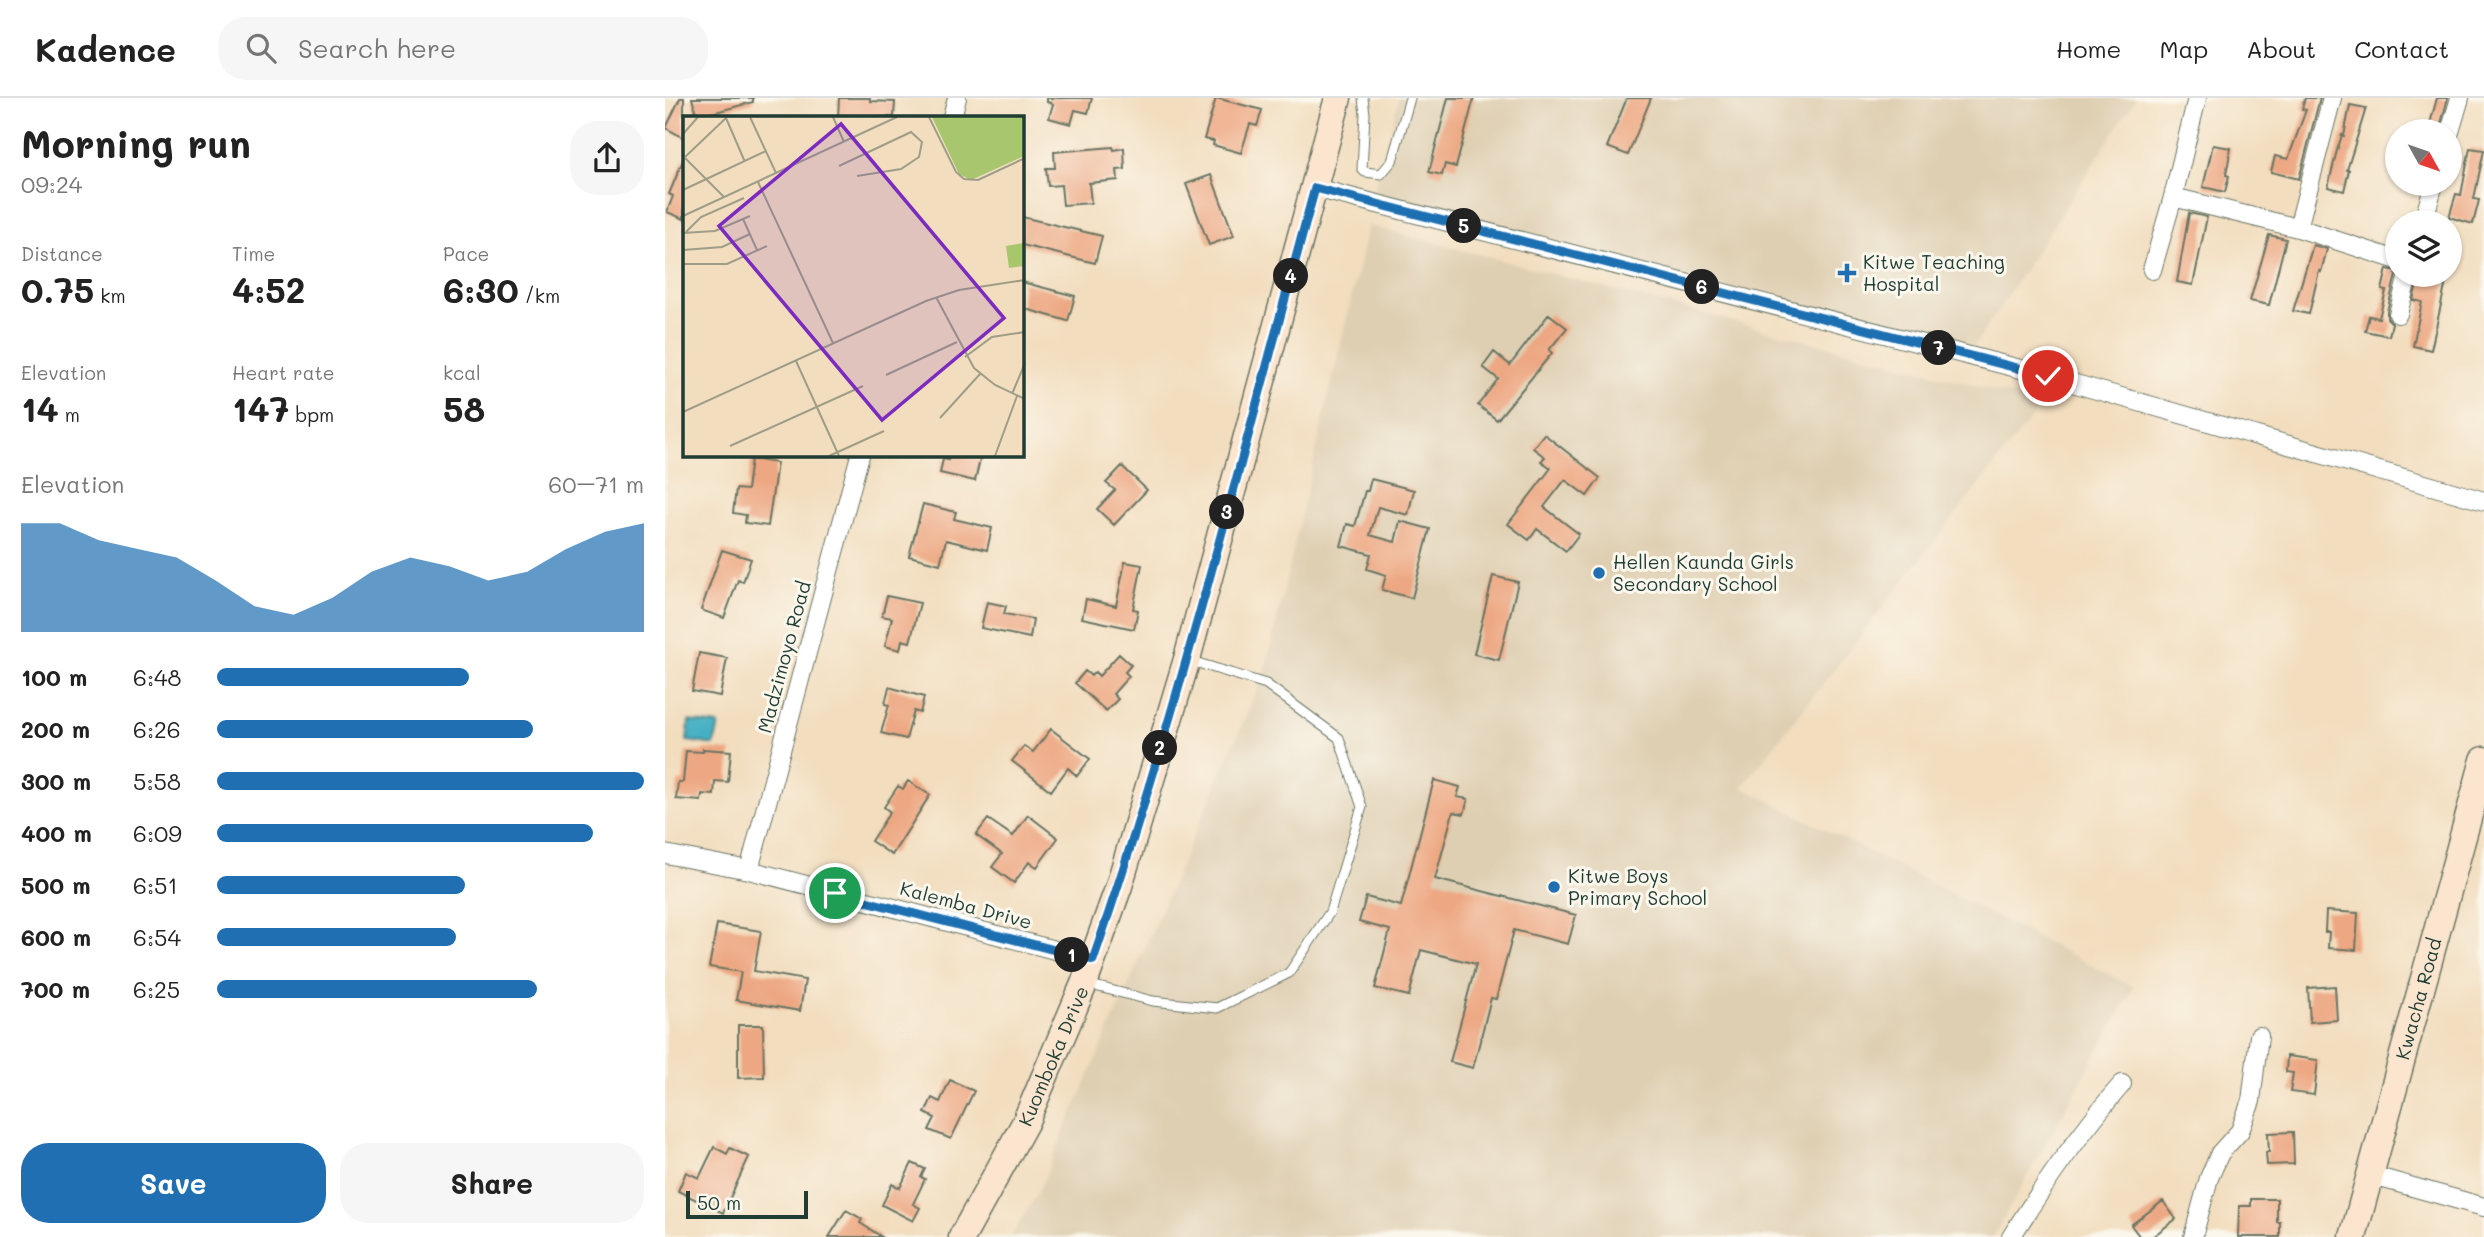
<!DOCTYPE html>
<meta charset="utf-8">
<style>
:root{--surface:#fff;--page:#f6f6f6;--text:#222;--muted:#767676;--line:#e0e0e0;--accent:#1f6fb2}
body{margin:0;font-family:Mali,sans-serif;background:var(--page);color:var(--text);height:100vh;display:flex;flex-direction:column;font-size:26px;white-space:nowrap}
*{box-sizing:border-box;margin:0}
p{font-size:23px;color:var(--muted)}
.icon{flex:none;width:38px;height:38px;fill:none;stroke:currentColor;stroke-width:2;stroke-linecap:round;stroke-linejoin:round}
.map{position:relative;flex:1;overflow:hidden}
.panel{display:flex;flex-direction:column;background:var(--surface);width:665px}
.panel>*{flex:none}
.needle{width:46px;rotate:130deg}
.controls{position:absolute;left:1720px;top:21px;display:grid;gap:14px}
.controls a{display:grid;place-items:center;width:77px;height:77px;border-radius:50%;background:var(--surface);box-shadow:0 2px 5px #0004;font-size:35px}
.scale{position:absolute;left:21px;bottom:18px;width:122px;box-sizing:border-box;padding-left:7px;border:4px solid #1f3d34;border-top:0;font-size:19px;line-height:24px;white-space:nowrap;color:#1f3d34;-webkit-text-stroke:5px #fbf7ec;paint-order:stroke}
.pin{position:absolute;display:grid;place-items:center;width:60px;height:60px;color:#fff;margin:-30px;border:4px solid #fff;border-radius:50%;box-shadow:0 2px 7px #0007}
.km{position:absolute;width:35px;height:35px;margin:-18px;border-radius:50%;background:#222;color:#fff;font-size:19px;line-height:35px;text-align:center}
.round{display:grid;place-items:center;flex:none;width:74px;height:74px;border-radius:28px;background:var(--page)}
.head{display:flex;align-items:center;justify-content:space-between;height:119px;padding:0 21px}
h1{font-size:38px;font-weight:800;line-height:52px}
.figures{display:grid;grid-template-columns:repeat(3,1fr);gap:10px;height:119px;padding:7px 21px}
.figures div{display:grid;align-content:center}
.figures b{font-size:35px;font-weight:800}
.figures small{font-size:19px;font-weight:400}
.figures p{font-size:19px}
.chart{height:196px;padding:14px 21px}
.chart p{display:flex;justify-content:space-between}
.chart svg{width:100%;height:126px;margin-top:7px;fill:var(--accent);opacity:.7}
.button{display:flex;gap:14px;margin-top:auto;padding:14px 21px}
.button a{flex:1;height:80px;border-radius:28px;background:var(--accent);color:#fff;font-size:28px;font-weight:800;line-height:80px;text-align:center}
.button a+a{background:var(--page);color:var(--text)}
ul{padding:0 21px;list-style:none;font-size:23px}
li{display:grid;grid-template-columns:112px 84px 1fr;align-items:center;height:52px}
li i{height:18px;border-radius:9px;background:var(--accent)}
header{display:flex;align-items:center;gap:42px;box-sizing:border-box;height:98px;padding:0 35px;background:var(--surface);border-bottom:2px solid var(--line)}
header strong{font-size:33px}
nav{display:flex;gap:38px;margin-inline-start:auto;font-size:24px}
.search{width:490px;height:63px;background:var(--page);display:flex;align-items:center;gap:18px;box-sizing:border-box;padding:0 24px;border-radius:28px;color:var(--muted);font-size:26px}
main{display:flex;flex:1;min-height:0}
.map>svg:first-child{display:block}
.built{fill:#dfcfb2}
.water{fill:#45afc3;stroke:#32767c;stroke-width:2}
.building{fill:#eda782}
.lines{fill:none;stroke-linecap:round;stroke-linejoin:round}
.lane-casing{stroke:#697564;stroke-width:11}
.street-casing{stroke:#697564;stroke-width:20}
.secondary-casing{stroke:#697564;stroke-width:29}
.lane{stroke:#fff;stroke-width:9}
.street{stroke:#fff;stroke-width:18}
.secondary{stroke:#fbe5cf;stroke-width:26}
.route-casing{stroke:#fff;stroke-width:14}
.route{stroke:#1f6fb2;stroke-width:9}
.poi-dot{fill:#1f6fb2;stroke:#fbf7ec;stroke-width:2.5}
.labels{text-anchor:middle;stroke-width:6;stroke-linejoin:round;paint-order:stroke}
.poi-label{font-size:19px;fill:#1f3d34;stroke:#fbf7ec;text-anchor:start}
.street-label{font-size:19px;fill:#1f3d34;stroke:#fbf7ec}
.inset-road{fill:none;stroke:#9e9d87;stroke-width:2}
.view{fill:#7b2cbf;fill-opacity:0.15;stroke:#7b2cbf;stroke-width:3.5}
.inset-edge{fill:none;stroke:#1f3d34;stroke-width:3.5}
</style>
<header>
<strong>Kadence</strong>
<div class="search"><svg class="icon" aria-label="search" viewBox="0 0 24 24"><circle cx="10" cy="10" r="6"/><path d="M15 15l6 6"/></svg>Search here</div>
<nav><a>Home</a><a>Map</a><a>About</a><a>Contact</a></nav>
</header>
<main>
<section class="panel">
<div class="head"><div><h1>Morning run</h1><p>09:24</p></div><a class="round"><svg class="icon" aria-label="share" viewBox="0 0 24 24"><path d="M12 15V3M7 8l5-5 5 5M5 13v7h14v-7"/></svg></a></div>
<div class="figures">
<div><p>Distance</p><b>0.75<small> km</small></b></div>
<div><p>Time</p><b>4:52</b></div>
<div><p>Pace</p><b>6:30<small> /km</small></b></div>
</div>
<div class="figures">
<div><p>Elevation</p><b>14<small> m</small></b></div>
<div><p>Heart rate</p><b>147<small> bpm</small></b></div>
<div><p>kcal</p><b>58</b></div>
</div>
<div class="chart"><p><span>Elevation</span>60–71 m</p>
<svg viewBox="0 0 160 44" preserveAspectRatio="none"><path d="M0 44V6L10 6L20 12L30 15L40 18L50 26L60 35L70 38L80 32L90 23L100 18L110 21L120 26L130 23L140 15L150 9L160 6V44z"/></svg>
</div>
<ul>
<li><b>100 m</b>6:48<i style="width:59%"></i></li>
<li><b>200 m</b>6:26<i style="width:74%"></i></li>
<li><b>300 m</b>5:58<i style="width:100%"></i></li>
<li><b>400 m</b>6:09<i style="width:88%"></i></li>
<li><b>500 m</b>6:51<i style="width:58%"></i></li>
<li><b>600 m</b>6:54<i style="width:56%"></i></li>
<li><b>700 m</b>6:25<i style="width:75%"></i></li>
</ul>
<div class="button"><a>Save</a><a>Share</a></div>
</section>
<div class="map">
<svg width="1819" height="1139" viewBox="0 0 1819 1139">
<rect width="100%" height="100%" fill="#fbf7ec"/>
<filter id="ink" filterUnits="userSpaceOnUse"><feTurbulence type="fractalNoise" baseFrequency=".0143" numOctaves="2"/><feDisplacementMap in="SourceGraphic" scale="14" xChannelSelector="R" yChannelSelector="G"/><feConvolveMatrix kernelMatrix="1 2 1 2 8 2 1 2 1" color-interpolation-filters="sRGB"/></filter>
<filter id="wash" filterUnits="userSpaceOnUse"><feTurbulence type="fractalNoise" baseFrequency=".00686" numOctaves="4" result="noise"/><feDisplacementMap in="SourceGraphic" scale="28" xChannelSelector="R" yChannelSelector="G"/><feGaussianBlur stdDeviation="1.57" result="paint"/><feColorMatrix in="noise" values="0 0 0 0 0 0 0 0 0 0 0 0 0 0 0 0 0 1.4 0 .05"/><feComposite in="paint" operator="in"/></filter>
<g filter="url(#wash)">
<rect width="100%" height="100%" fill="#f2ddbe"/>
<path class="built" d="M734,0H1471L1307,252L707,99Z
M703,127L1378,305L1077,689L1469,889L1328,1139H346L373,1094L600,574Z"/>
<path class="water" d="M24,623L54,627L49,647L22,643Z"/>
<g id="blocks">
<path class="building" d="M15,0H19V40L1,30Z
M27,0H88V4L32,19Z
M174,0H205V3L230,4L229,19H173Z
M382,0H427L423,15L410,12L406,26L384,20L388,6L382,4Z
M551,0L597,12L592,28L585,26L576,55L548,47L549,43L539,41Z
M783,0H809L791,69L780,66L777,77L764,74Z
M962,0H986L963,57L942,49Z
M1640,0H1655L1634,81L1606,74L1610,58L1623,61L1641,12L1637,11Z
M1772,0H1783L1774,33H1763Z
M1685,7L1701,10L1682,72H1684L1679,93L1663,89L1671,56L1677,37L1679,38Z
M1548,47L1566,50L1561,77L1564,78L1560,94L1538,89Z
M448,49L449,52L459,50L460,71L452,72L453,82L424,85L426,105L398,107L396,87L383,88L381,70H390L389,54Z
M1805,50L1819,52L1809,101L1814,102L1808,126L1784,119L1791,96L1796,97Z
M19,60V121L2,114L8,98L4,96Z
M546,77L569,138L544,147L521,86Z
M1524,115L1542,119L1528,187L1512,184Z
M357,119L437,138L430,165L357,147Z
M1604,137L1621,141L1604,207L1585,203Z
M1648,147L1662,151L1656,174L1654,173L1644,216L1628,213Z
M1722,171L1732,173L1722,213V220L1727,225L1724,238L1700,233L1704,218L1714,220L1721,193L1717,192Z
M1754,178L1781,184L1766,252L1748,248L1757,204L1748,202Z
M357,184L410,198L403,223L357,210Z
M884,216L902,230L884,252L887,255L832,322L813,307L833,281L818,269L829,254L845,267Z
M879,336L935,380L922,398L900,382L879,409L914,436L901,453L872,431L864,442L843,426L886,370L876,363L880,359L868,350Z
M284,357H316L310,383L275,375L278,361L283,362Z
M86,361L112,365L103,428L80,425L81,417L68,415L71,391L82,392Z
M457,368L482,392L449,427L432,411L450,392L441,385Z
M706,381L749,392L743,417L713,409L705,437L730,444L735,423L765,431L747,500L717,492L721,477L702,471L706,456L676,448L682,426L690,428L700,393H703Z
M258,406L291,414L289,421L327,430L322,452L281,442L275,466L244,458Z
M57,452L86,461L78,484L73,482L59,520L36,512Z
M460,464L477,467L468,511L473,512L469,531L417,520L421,501L451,508Z
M828,478L853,484L834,562L809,556Z
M222,498L255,505L245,544L237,542L235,552L220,548L227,520L217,518Z
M322,504L341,508L339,516L368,521L365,540L316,530Z
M34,555L62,560L55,598L27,593Z
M454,556L466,567L460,574L464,578L448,596L453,601L441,613L410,585L420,573L426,578L430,574L434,578Z
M224,589L259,599L255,615L249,613L241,641L216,635L224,607L220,606Z
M386,631L425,661L412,678L403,670L386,693L347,663L359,648L368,654Z
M38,651L66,653L63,684L50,683L49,697L37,696L36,703L11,701L13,684H18L21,653L38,654Z
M769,682L795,689L792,699L803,701L799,716L788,714L770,781L911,817L903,846L849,832L831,901L826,900L808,970L785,964L811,866L756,852L744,898L710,890L725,832L694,824L701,799L736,808Z
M243,683L265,697L227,757L206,743L225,714L219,709L233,688L238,691Z
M363,717L393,740L372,769L364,764L349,785L327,769L337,756L311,737L323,721L348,738Z
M1661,813L1693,815L1691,852L1663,850L1664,834H1660Z
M52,826L96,833L89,873L140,882L135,913L71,902L76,874L44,869Z
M1670,888L1672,922L1645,924L1643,890Z
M73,927H98L99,979L73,980Z
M1622,958L1653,962L1649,997L1625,994L1628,975L1621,974Z
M285,982L309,993L286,1041L264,1032L270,1020L260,1015L267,1000L275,1004Z
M1628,1034L1629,1066L1602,1067L1601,1054H1604L1603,1035Z
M49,1049L62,1056L65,1050L84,1059L58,1115L13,1093L21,1074L34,1080Z
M247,1065L260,1071L256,1079L260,1081L248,1106L255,1110L248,1123L217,1107L227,1086L235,1090Z
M1586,1101H1612V1124H1615V1139H1573L1574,1108H1586Z
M1498,1103L1511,1121L1487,1139H1475L1466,1127Z
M181,1112L197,1121L195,1125L217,1139H164Z"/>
</g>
</g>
<g filter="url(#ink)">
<use href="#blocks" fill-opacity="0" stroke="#697564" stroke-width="2"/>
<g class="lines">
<g class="lane-casing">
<path id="lane" d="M698,0L700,16L697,71L700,74L716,76L727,63L745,0
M422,886L488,903L552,910L624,875L665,814L697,709L674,640L601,586L523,562"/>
</g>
<g class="street-casing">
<path id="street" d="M287,19L292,0
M1785,34L1795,0
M650,90L1383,278L1819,403
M1508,99L1633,130L1732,162
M1758,124L1769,86
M1633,130L1667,0
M1487,172L1508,99L1532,0
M1733,216L1743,177
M0,756L84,772L428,862
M84,772L195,357
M1705,1077L1819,1109
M1346,1139C1380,1085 1415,1034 1457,986
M1528,1139L1544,1080L1555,1055L1575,1033L1586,1003L1594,938"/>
</g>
<g class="secondary-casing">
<g id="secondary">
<path id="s1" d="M297,1139L360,1025L419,886L454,788L522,561L673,0"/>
<path id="s2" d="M1688,1139L1819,662"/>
</g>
</g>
<use href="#lane" class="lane"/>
<use href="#street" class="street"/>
<use href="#secondary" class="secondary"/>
</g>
</g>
<g class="lines" filter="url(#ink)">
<g class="route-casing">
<path id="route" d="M170,795L428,862C515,609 579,348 650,90L1383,278"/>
</g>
<use href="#route" class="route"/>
</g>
<g class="poi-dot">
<path d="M1178.5 164.5h7v7h7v7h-7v7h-7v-7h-7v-7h7z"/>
<circle cx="934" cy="475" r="7"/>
<circle cx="889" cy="789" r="7"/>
</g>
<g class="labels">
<g class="poi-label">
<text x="1198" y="171">Kitwe Teaching<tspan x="1198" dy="22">Hospital</tspan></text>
<text x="948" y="471">Hellen Kaunda Girls<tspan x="948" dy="22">Secondary School</tspan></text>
<text x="903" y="785">Kitwe Boys<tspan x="903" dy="22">Primary School</tspan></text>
</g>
<g class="street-label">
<text transform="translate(119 559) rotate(-75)" y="7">Madzimoyo Road</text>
<text transform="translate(301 807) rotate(15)" y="7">Kalemba Drive</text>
<text dy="7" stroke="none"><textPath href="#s2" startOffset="247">Kwacha Road</textPath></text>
<text dy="7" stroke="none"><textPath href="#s1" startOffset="203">Kuomboka Drive</textPath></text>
</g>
</g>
<g transform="translate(18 18)">
<rect width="341" height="341" fill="#f2ddbe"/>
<path d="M249,1H341V40L288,64L276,58ZM341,127V150L326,152L323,130Z" fill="#a7c66e"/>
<path class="inset-road" d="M67,1L93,57M150,1L161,26M246,1L273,56L281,63L295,64L342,42M0,18L15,1M2,41L43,2L62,46M2,42L41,81M156,50L228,16L239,26L236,41L218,53L174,60M75,66L150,227M0,74L83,35M0,100L214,1M60,103L74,134M3,116L18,101L61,82M0,117L32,115L67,100M0,134L39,131L67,118M0,148H44L84,130M253,181L291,252L312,269L342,283M282,241L309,221L342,216M113,245L156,340M203,259L274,226M329,278L342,247M0,296L243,185L276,174L342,164M257,302L297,258M47,330L180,270M146,340L201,315M312,340L334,280"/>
<path class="view" d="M158,8L321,202L199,304L36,110Z"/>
<rect width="341" height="341" class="inset-edge"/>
</g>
</svg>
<div class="controls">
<a><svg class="needle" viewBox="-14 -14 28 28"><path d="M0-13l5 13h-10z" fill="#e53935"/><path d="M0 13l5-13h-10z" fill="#767676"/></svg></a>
<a><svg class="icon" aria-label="layers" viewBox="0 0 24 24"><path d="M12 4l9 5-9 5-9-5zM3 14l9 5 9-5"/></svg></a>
</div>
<div class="scale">50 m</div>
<div class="pin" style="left:170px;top:795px;background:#1e9e55"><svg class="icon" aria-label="arrive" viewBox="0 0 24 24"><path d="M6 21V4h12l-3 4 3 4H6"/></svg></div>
<div class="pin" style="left:1383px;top:278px;background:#d93025"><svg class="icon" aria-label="check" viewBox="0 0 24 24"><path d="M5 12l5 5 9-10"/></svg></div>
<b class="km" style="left:407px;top:857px">1</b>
<b class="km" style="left:495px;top:650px">2</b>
<b class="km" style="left:562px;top:414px">3</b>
<b class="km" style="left:626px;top:178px">4</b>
<b class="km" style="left:799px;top:128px">5</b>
<b class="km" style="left:1037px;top:189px">6</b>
<b class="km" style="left:1274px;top:250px">7</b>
</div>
</main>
